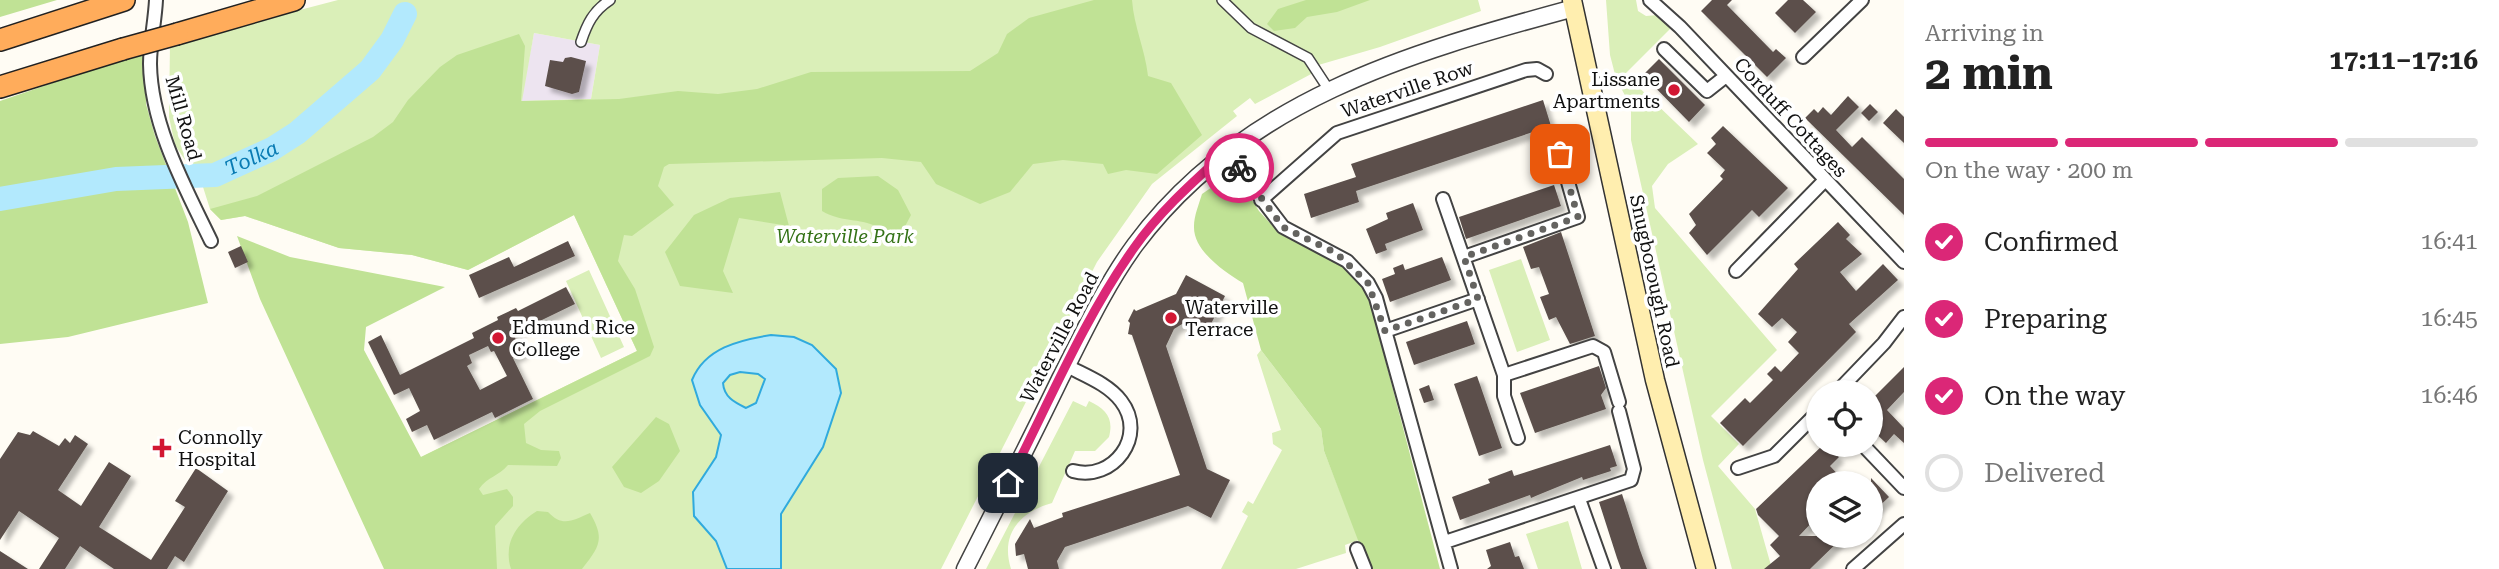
<!DOCTYPE html>
<html lang="en">
<head>
<meta charset="utf-8">
<style>
	body { margin:0; font-family:"Roboto Serif",serif; background:#f2f2f2; color:#222; height:100vh; display:flex; flex-direction:column; font-size:26px; white-space:nowrap }
	* { box-sizing:border-box; margin:0 }
	p { font-size:23px; color:#767676 }
	.icon { flex:none; width:38px; height:38px; fill:none; stroke:currentColor; stroke-width:2; stroke-linecap:round; stroke-linejoin:round }
	.map { position:relative; flex:1; overflow:hidden }
	.drawer { display:flex; flex-direction:column; background:#fff; width:595px }
	.drawer>* { flex:none }
	.tools { position:absolute; left:1806px; top:380px; display:grid; gap:14px }
	.tools a { display:grid; place-items:center; width:77px; height:77px; border-radius:50%; background:#fff; box-shadow:0 2px 5px #0004; font-size:35px }
	.pin { position:absolute; display:grid; place-items:center; width:60px; height:60px; color:#fff; margin:-30px; border-radius:14px; box-shadow:0 4px 10px #0006 }
	.courier { position:absolute; display:grid; place-items:center; width:70px; height:70px; margin:-35px; border:5px solid #db2777; border-radius:50%; background:#fff; color:#222; box-shadow:0 2px 9px #0007 }
	.head em { font-style:normal; font-weight:700 }
	.head div { display:flex; flex-direction:column-reverse }
	.head { display:flex; align-items:center; justify-content:space-between; height:119px; padding:0 21px }
	h1 { font-size:46px; font-weight:700; line-height:52px }
	.bar { display:grid; grid-template-columns:repeat(4,1fr); gap:10px 7px; align-content:center; height:84px; padding:0 21px }
	.bar i { height:9px; border-radius:5px; background:#e0e0e0 }
	.bar .on { background:#db2777 }
	.bar p { grid-column:span 4 }
	ol { padding:0 21px; list-style:none }
	li { display:flex; align-items:center; gap:21px; height:77px }
	li p { margin-inline-start:auto }
	li .icon { padding:7px; border-radius:50%; background:#db2777; color:#fff; stroke-width:4 }
	li:last-child { color:#767676 }
	li i { width:38px; height:38px; border:4px solid #e0e0e0; border-radius:50% }
	main { display:flex; flex:1; min-height:0 }
	.map>svg:first-child { display:block }
	.industrial { fill:#ede4f0 }
	.green { fill:#daefb8; fill-rule:evenodd }
	.forest { fill:#c0e295 }
	.water { fill:#b2e9fd; stroke:#30aadd; stroke-width:2; fill-rule:evenodd }
	.lines { fill:none; stroke-linecap:round; stroke-linejoin:round }
	.river { stroke:#b2e9fd; stroke-width:24 }
	.building { fill:#5b504b; fill-rule:evenodd; filter:url(#shadow) }
	.pedestrian-casing { stroke:#434343; stroke-width:12 }
	.minor-casing { stroke:#434343; stroke-width:16 }
	.tertiary-casing { stroke:#434343; stroke-width:19 }
	.secondary-casing { stroke:#323232; stroke-width:21 }
	.trunk-casing { stroke:#212121; stroke-width:24 }
	.pedestrian { stroke:#fff; stroke-width:9 }
	.minor { stroke:#fff; stroke-width:12 }
	.tertiary { stroke:#fff; stroke-width:16 }
	.secondary { stroke:#ffeeaf; stroke-width:18 }
	.trunk { stroke:#ffac5b; stroke-width:21 }
	.trunk-bridge-casing { stroke:#212121; stroke-width:24; stroke-linecap:butt }
	.trunk-bridge { stroke:#ffac5b; stroke-width:21 }
	.done { stroke:#646360; stroke-width:7; stroke-dasharray:0 12.6 }
	.route { stroke:#db2777; stroke-width:9 }
	.poi-dot { fill:#d21733; stroke:#fff; stroke-width:2.5 }
	.labels { text-anchor:middle; stroke-width:7; stroke-linejoin:round; paint-order:stroke }
	.poi-label { font-size:19px; fill:#101010; stroke:#fff; text-anchor:start }
	.street-label { font-size:19px; fill:#101010; stroke:#fff }
	.park-label { font-size:19px; font-style:italic; fill:#347217; stroke:#fff }
	.water-label { font-size:21px; font-style:italic; fill:#097bb3; stroke:#fff }
</style>
</head>
<body>
<main>
<div class="map">
<svg width="1904" height="569" viewBox="0 0 1904 569">
	<defs>
		<filter id="shadow"><feDropShadow dx="5.5" dy="5.5" stdDeviation="2" flood-color="#0004"/></filter>
	</defs>
	<rect width="100%" height="100%" fill="#fffcf4"/>
	<!-- industrial -->
	<path class="industrial" d="M534,33L600,45L591,99L521,101Z"/>
	<!-- green -->
	<path class="green" d="M338,0H1478L1481,11L1380,47L1315,66L1313,73L1255,104L1250,98L1233,111L1237,116L1152,184L1097,262L941,569H456L421,457L637,351L574,215L468,270L412,255L339,248L245,216L221,220L210,209L203,187L175,145L169,117L170,44ZM534,33L600,45L591,99L522,101Z
		M1606,0H1636L1638,11L1646,16L1658,15L1672,27L1617,82L1610,55Z
		M1628,77L1698,144L1668,164L1652,186L1655,208L1777,350L1711,416L1739,444L1718,466L1755,509L1772,569H1732L1703,460L1631,140V107L1620,86Z
		M1521,259L1550,340L1517,352L1489,270Z
		M589,270L624,347L601,358L566,281Z
		M1261,350L1321,429L1324,451L1359,540L1345,545L1346,553L1296,569H1221L1248,516L1242,512L1248,501L1253,504L1282,450L1273,444L1272,433L1281,430L1257,355Z
		M1073,401L1086,407L1089,401C1106,409 1114,418 1109,437L1095,451H1075L1052,503C1020,512 1000,534 1011,569H986Z
		M1568,521L1582,569H1538L1526,534Z"/>
	<!-- forest -->
	<path class="forest" d="M0,0H57L0,17Z
		M1094,0H1132C1134,27 1145,49 1148,76L1171,83L1202,135L1157,174L1126,170L1108,174L1103,164L1063,160L1033,164L1010,192L980,204L936,184L921,162L882,158L669,164L664,167L658,186L674,205L632,236L624,235L618,261L635,289L654,347L650,356L540,411L524,424L526,443L541,450L559,451L561,458L557,466L508,465C499,476 487,477 479,489L483,495L507,489L513,497V506L495,526L497,569H384L260,299L237,236L290,257L445,287L366,327L364,350L421,457L637,351L574,215L468,270L412,255L339,248L245,216L221,220L210,209L257,196L373,137L393,122L408,100L440,67L457,55L519,34L525,46L521,101L619,99L678,91L718,94L757,89L811,72L970,71L998,53L1007,34L1029,18Z
		M1306,0H1370L1337,12L1307,17L1295,28L1274,31L1267,24L1278,9Z
		M146,51V104L155,136L188,222L208,303L68,337L0,344V101Z
		M878,176L898,190L911,215L901,234C888,235 885,229 873,225C855,218 841,222 822,211V189L838,178Z
		M1225,178L1241,183L1259,211L1280,234L1340,262L1368,294L1440,569H1369L1324,451L1321,429L1261,350L1243,283C1225,272 1193,251 1194,226C1194,216 1199,204 1202,194Z
		M780,192L789,226L739,218L723,271L733,293L680,286L665,252L694,215L730,198Z
		M656,417L669,424L680,451L659,481L641,493L624,487L612,467Z
		M537,511L548,512C563,528 573,520 590,513C605,539 600,546 582,569H511C503,544 516,524 537,511Z"/>
	<!-- water -->
	<path class="water" d="M771,335L794,337L812,345L836,369L841,393L823,447L781,514V569H727L716,541L694,516L693,492L716,457L721,435L700,405L692,380C705,348 739,340 771,335ZM740,372L758,374L765,379L756,403L746,408C734,402 724,397 723,383L730,375Z"/>
	<g class="lines">
		<!-- river -->
		<path class="river" id="s1" d="M0,199L116,179L215,175L272,149L297,133L370,70L392,40L405,14"/>
	</g>
	<!-- building -->
	<path class="building" d="M1712,0H1732L1727,5L1773,52L1776,49L1786,58L1767,77L1701,11Z
		M1788,0H1803L1816,12L1795,33L1775,13Z
		M571,57L586,61L579,92L572,94L545,86L550,60L563,62L565,58Z
		M1659,59L1705,105L1689,122L1643,75Z
		M1848,96L1859,107L1836,130L1852,147L1862,137L1904,179V215L1805,118L1814,109L1818,113L1823,107L1831,115Z
		M1543,100L1551,126L1356,191L1359,202L1311,218L1304,194L1356,177L1351,164Z
		M1870,104L1878,112L1869,121L1861,113Z
		M1896,109L1904,117V143L1883,123Z
		M1723,126L1788,188L1759,217L1752,210L1707,255L1689,233L1696,225L1689,214L1723,179L1720,176L1725,170L1707,153L1716,144L1711,138Z
		M1554,185L1561,206L1466,239L1459,217Z
		M1413,203L1423,230L1385,244L1387,250L1376,254L1366,229L1388,219L1386,213Z
		M1838,222L1850,235L1846,239L1862,254L1840,272L1856,291L1883,264L1898,280L1849,324L1856,332L1743,446L1720,423L1745,398L1750,403L1773,380L1767,374L1775,366L1781,372L1799,353L1788,342L1797,332L1782,318L1772,327L1758,314L1798,269L1794,264Z
		M1561,232L1595,336L1570,344L1556,317L1549,320L1540,297L1549,294L1539,267L1531,269L1523,247Z
		M568,241L575,256L479,298L469,275L509,257L514,267Z
		M241,246L248,262L235,268L228,252Z
		M1442,257L1451,280L1390,302L1382,279L1395,274L1393,268L1403,264L1405,270Z
		M1186,275L1225,296L1207,332L1187,321L1174,329L1166,346L1207,469L1230,480L1211,518L1188,506L1065,547L1057,561L1059,569H1028L1024,554L1016,556L1015,544L1030,519L1034,528L1063,517L1062,513L1180,475L1132,335L1128,334L1130,323L1128,321L1134,309L1136,311L1176,294Z
		M566,287L575,304L513,334L523,353L513,358L533,399L495,418L492,412L434,440L427,425L412,432L406,419L420,411L409,388L394,395L368,342L381,335L400,375L474,338L472,333L498,320L497,317L516,308L518,311ZM488,346L491,352L494,351L507,376L480,390L467,366L472,363L469,355Z
		M1467,321L1475,344L1414,365L1406,342Z
		M1599,366L1606,388L1601,395L1606,409L1535,433L1520,393Z
		M1904,367V392L1887,410L1904,428V443L1894,434L1886,443L1871,429V400Z
		M1477,376L1502,448L1479,456L1454,384Z
		M1429,385L1434,400L1424,403L1419,389Z
		M33,431L59,446L65,438L70,443L75,435L88,444L58,490L81,506L109,462L131,476L99,527L151,560L185,507L175,501L196,468L228,491L184,562L175,556L167,569H114L80,546L65,569H39L59,538L19,511L0,540V459L18,432L30,435Z
		M1824,444L1839,457L1830,466L1846,483H1832L1828,479L1818,483V489L1807,501L1818,516L1799,536H1844L1810,569H1764L1780,556L1770,545L1779,536L1758,515L1756,509Z
		M1610,445L1617,466L1610,468L1611,471L1583,480L1582,477L1538,495L1531,498L1530,495L1460,520L1452,497L1490,483L1488,479L1512,470L1514,476Z
		M1871,478L1889,497L1871,514Z
		M1622,494L1640,550L1647,569H1621L1617,558L1599,502Z
		M1510,542L1515,557L1519,556L1524,569H1487L1491,566L1486,550Z
		M0,551L28,569H0Z"/>
	<g class="lines">
		<!-- pedestrian casing -->
		<g class="pedestrian-casing">
			<path id="pedestrian" d="M1222,0L1251,28L1308,58L1329,90
				M581,42C587,24 593,11 610,0"/>
		</g>
		<!-- minor casing -->
		<g class="minor-casing">
			<path id="minor" d="M156,0C155,21 150,43 150,64C151,126 185,187 211,241
				M1650,0L1680,27L1904,262
				M1664,49L1707,91L1726,76
				M1803,57L1862,0
				M1226,152L1283,227L1347,261L1368,283L1376,298L1451,569
				M1443,199L1504,375V396L1518,438
				M1261,200L1337,133L1526,70L1537,69L1546,74
				M1464,257L1578,217L1560,154
				M1736,271L1824,181
				M1385,331L1478,299
				M1067,366C1086,376 1108,384 1121,401C1148,436 1113,482 1073,471
				M1504,375L1593,346L1604,352L1619,402
				M1837,392L1884,343L1904,317
				M1862,444L1904,488
				M1738,468L1774,456L1818,412
				M1579,499L1604,569
				M1445,542L1631,480L1634,469L1619,411
				M1357,549L1365,569
				M1853,569L1904,524"/>
		</g>
		<!-- tertiary casing -->
		<g class="tertiary-casing">
			<path id="tertiary" d="M965,569C997,506 1029,443 1060,379C1083,334 1105,286 1135,245C1243,100 1408,53 1574,8"/>
		</g>
		<!-- secondary casing -->
		<g class="secondary-casing">
			<path id="secondary" d="M1572,0L1655,380L1706,569"/>
		</g>
		<!-- trunk casing -->
		<g class="trunk-casing">
			<path id="trunk" d="M177,34L294,0
				M0,40L124,0
				M0,87L123,49"/>
		</g>
		<!-- pedestrian -->
		<use href="#pedestrian" class="pedestrian"/>
		<!-- minor -->
		<use href="#minor" class="minor"/>
		<!-- tertiary -->
		<use href="#tertiary" class="tertiary"/>
		<!-- secondary -->
		<use href="#secondary" class="secondary"/>
		<!-- trunk -->
		<use href="#trunk" class="trunk"/>
		<!-- trunk-bridge casing -->
		<g class="trunk-bridge-casing">
			<path id="trunk-bridge" d="M123,49L177,34"/>
		</g>
		<!-- trunk-bridge -->
		<use href="#trunk-bridge" class="trunk-bridge"/>
	</g>
	<g class="lines">
		<!-- done -->
		<path class="done" d="M1239,168L1283,227L1336,253L1368,283L1385,331L1478,299L1464,257L1578,217L1560,154"/>
		<!-- route -->
		<path class="route" d="M1008,483C1048,405 1083,320 1134,248C1160,211 1193,182 1226,152L1239,168"/>
	</g>
	<!-- markers -->
	<g class="poi-dot">
		<circle cx="1674" cy="90" r="7"/>
		<circle cx="1171" cy="318" r="7"/>
		<circle cx="498" cy="338" r="7"/>
		<path d="M158.5 437.5h7v7h7v7h-7v7h-7v-7h-7v-7h7z"/>
	</g>
	<g class="labels">
		<!-- poi labels -->
		<g class="poi-label">
			<text x="1660" y="86" text-anchor="end">Lissane<tspan x="1660" dy="22">Apartments</tspan></text>
			<text x="1185" y="314">Waterville<tspan x="1185" dy="22">Terrace</tspan></text>
			<text x="512" y="334">Edmund Rice<tspan x="512" dy="22">College</tspan></text>
			<text x="178" y="444">Connolly<tspan x="178" dy="22">Hospital</tspan></text>
		</g>
		<!-- street labels -->
		<g class="street-label">
			<text transform="translate(1407 89) rotate(-19)" y="7">Waterville Row</text>
			<text transform="translate(1791 117) rotate(47)" y="7">Corduff Cottages</text>
			<text transform="translate(184 118) rotate(74)" y="7">Mill Road</text>
			<text transform="translate(1655 281) rotate(78)" y="7">Snugborough Road</text>
			<text transform="translate(1059 337) rotate(-62)" y="7">Waterville Road</text>
		</g>
		<!-- park labels -->
		<g class="park-label">
			<text x="845" y="243">Waterville Park</text>
		</g>
		<!-- water labels -->
		<g class="water-label">
			<text dy="7" stroke="none"><textPath href="#s1" startOffset="257">Tolka</textPath></text>
		</g>
	</g>
</svg>
<div class="tools">
<a><svg class="icon" aria-label="locate" viewBox="0 0 24 24"><circle cx="12" cy="12" r="6"/><path d="M12 2v4M12 18v4M2 12h4M18 12h4"/></svg></a>
<a><svg class="icon" aria-label="layers" viewBox="0 0 24 24"><path d="M12 4l9 5-9 5-9-5zM3 14l9 5 9-5"/></svg></a>
</div>
<div class="pin" style="left:1560px;top:154px;background:#ea580c"><svg class="icon" aria-label="bag" viewBox="0 0 24 24"><path d="M5 8h14l-1 12H6zM9 8a3 3 0 0 1 6 0"/></svg></div>
<div class="pin" style="left:1008px;top:483px;background:#1f2937"><svg class="icon" aria-label="home" viewBox="0 0 24 24"><path d="M3 11l9-7 9 7M6 9v11h12V9"/></svg></div>
<div class="courier" style="left:1239px;top:168px"><svg class="icon" aria-label="bike" viewBox="0 0 24 24"><circle cx="6" cy="16" r="4"/><circle cx="18" cy="16" r="4"/><path d="M6 16l4-8h5l3 8M10 8l3 8H6M13 5h3"/></svg></div>
</div>
<section class="drawer">
<div class="head"><div><h1>2 min</h1><p>Arriving in</p></div><em>17:11–17:16</em></div>
<div class="bar"><i class="on"></i><i class="on"></i><i class="on"></i><i></i><p>On the way · 200 m</p></div>
<ol>
<li><svg class="icon" aria-label="check" viewBox="0 0 24 24"><path d="M5 12l5 5 9-10"/></svg>Confirmed<p>16:41</p></li>
<li><svg class="icon" aria-label="check" viewBox="0 0 24 24"><path d="M5 12l5 5 9-10"/></svg>Preparing<p>16:45</p></li>
<li><svg class="icon" aria-label="check" viewBox="0 0 24 24"><path d="M5 12l5 5 9-10"/></svg>On the way<p>16:46</p></li>
<li><i></i>Delivered</li>
</ol>
</section>
</main>
</body>
</html>
